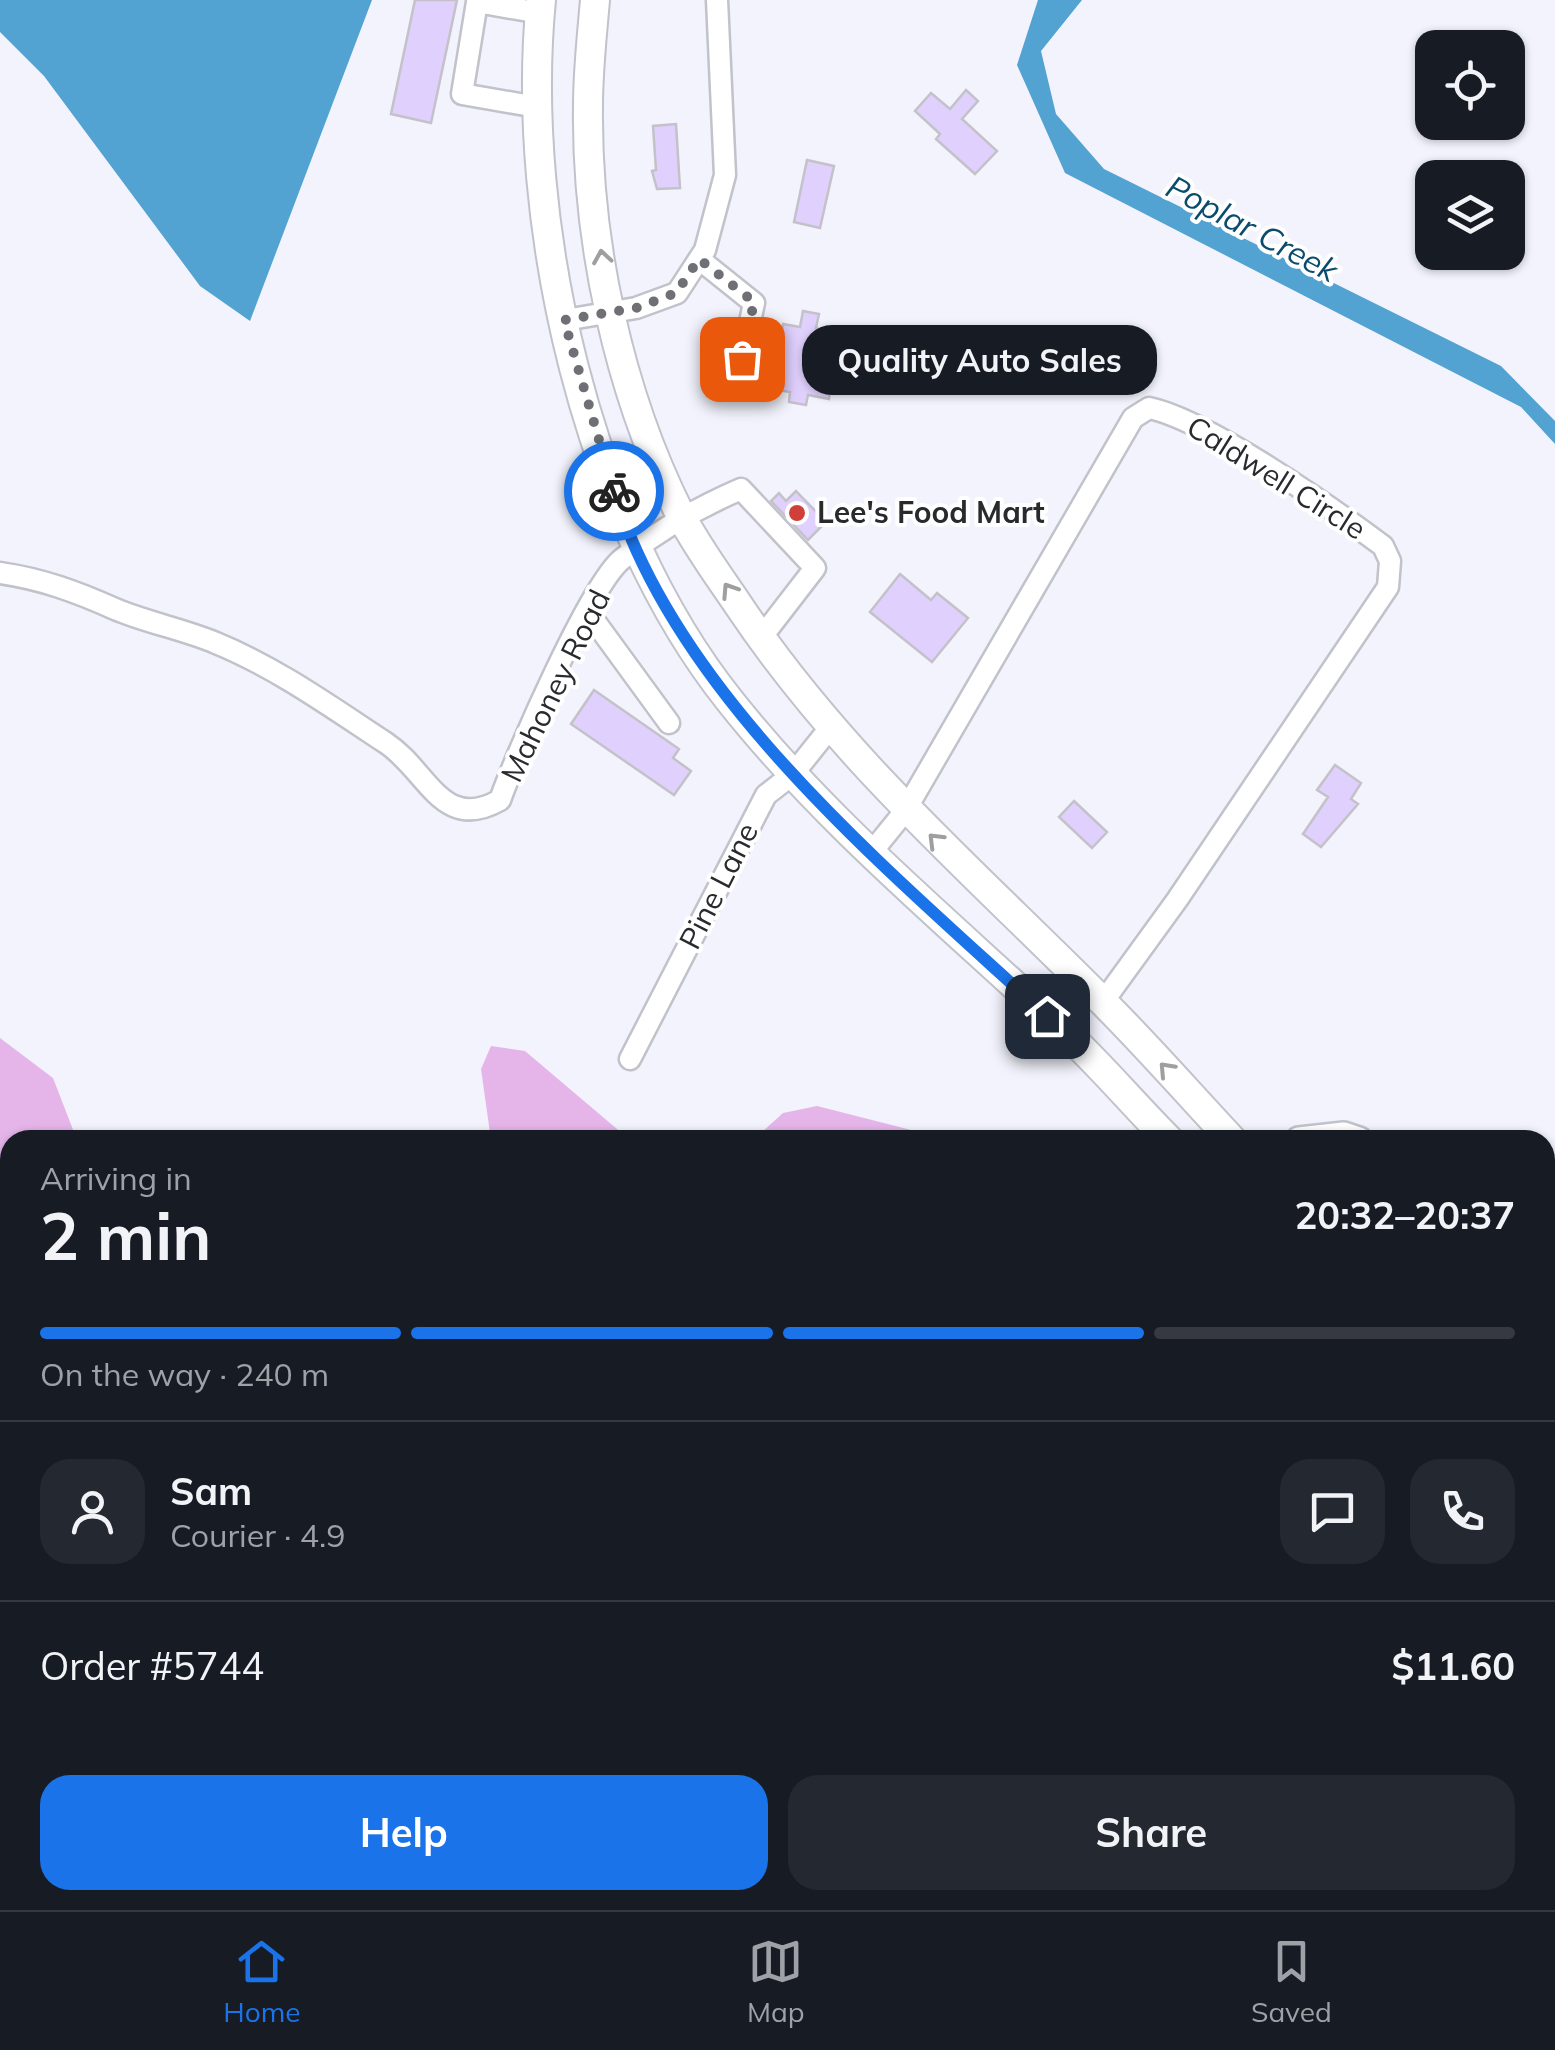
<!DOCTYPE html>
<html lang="en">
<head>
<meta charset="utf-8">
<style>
	body { margin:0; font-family:Mulish,sans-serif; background:#242831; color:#f1f3f6; height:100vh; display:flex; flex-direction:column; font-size:38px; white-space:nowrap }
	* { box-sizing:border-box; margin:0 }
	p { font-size:32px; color:#9ea1a6 }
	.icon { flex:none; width:55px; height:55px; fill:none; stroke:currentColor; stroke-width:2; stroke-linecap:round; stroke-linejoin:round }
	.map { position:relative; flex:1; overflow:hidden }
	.side { position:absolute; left:0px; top:1130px; width:1555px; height:780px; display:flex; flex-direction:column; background:#171b24; border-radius:30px 30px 0 0; box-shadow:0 2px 8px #0004 }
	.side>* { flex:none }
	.tools { position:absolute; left:1415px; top:30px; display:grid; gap:20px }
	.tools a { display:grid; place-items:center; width:110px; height:110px; border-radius:20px; background:#171b24; box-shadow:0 2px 8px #0004; font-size:50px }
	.pin { position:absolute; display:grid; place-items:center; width:85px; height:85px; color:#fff; margin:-42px; border-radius:20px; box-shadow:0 5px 15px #0006 }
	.courier { position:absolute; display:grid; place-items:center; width:100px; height:100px; margin:-50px; border:8px solid #1a73e8; border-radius:50%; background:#fff; color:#222; box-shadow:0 2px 12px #0007 }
	.bubble { position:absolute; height:70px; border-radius:30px; background:#171b24; box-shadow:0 2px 8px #0004; font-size:32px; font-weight:700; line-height:70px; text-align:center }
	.head em { font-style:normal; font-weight:700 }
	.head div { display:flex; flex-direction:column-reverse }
	.head { display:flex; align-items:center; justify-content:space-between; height:170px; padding:0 40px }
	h1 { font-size:65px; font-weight:700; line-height:75px }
	.bar { display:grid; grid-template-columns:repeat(4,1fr); gap:15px 10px; align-content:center; height:120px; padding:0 40px }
	.bar i { height:12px; border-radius:8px; background:#363941 }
	.bar .active { background:#1a73e8 }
	.bar p { grid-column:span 4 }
	.line { display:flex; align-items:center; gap:25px; padding:0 40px; border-top:2px solid #363941 }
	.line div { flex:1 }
	.round { display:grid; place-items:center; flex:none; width:105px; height:105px; border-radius:30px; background:#242831 }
	.button { display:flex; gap:20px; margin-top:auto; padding:20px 40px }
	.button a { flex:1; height:115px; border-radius:30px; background:#1a73e8; color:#fff; font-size:40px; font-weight:700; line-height:115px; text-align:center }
	.button a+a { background:#242831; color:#f1f3f6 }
	.menu { display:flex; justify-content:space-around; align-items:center; height:140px; border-top:2px solid #363941; background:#171b24; font-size:28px; color:#9ea1a6 }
	.menu a { display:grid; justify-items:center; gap:5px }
	.menu .active { color:#1a73e8 }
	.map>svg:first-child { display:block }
	.green { fill:#e5b5ea }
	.water { fill:#52a2d2 }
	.building { fill:#e0d0fd; stroke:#c4c1c9; stroke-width:2.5 }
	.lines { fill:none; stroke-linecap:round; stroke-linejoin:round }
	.minor-casing { stroke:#c1c2ca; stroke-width:25 }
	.major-casing { stroke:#c1c2ca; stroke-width:30 }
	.highway-casing { stroke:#c1c2ca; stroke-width:32 }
	.minor { stroke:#fff; stroke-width:20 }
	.major { stroke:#fff; stroke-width:25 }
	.highway { stroke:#fff; stroke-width:28 }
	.oneway { stroke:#9f9fa0 }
	.done { stroke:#6f7075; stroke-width:10; stroke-dasharray:0 18 }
	.route { stroke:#1a73e8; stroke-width:12 }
	.poi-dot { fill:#ce4039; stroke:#fff; stroke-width:4 }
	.labels { text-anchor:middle; stroke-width:8; stroke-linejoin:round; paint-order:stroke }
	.street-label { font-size:30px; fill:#292a2d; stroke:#fff }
	.poi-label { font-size:30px; font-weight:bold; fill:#292a2d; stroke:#fff; text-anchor:start }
	.water-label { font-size:32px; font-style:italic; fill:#0a4c6c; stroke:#fff }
</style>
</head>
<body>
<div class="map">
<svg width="1555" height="1910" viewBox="0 0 1555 1910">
	<rect width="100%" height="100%" fill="#f2f3fc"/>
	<!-- green -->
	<path class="green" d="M0,1038L53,1078L77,1140H10V1513L0,1512Z
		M491,1046L525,1051L630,1140H491L481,1069Z
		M817,1106L927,1134L943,1140H753L783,1113Z
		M0,1624L10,1626V1900H1314V1910H0Z"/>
	<!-- water -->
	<path class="water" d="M0,0H372L250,321L200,286L44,76L0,32Z
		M1038,0H1082L1041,51L1056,114L1104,169L1501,366L1555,421V444L1521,407L1065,173L1017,65Z"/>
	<!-- building -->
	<path class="building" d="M415,0H457L431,123L391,114Z
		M966,90L978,101L962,119L997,151L975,174L936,139L940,134L915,111L931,93L950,109Z
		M676,124L680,188L657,189L652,171L656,170L653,126Z
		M807,160L834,166L820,228L794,222Z
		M803,311L819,314L816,328L836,336L829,399L808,395L806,405L789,402L790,392L772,389L783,324L800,327Z
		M796,491L826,522L808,540L771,501L779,493L786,501Z
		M900,574L931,600L937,593L968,618L932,662L870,612Z
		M594,690L679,749L673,758L691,771L674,795L571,724Z
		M1335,765L1361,783L1351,799L1358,804L1321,847L1303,834L1328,797L1317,790Z
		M1074,801L1107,832L1092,848L1059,817Z"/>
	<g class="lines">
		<!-- minor casing -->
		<g class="minor-casing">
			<path id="minor" d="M537,107L462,94L477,2L540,13
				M699,259L754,303L736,387
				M565,320L636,308L677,293L705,250L725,175L717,0
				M0,573C42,579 77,592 115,609C148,623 183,629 216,643C277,668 331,707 386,743C428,771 442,833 500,800C516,755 590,585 622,559C660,529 697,508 741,489L815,568L761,638
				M588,612L669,723
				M871,853L905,811L1133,418L1149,408C1207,420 1332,508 1383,546L1390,561L1388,587L1177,900L1103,1002
				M630,1059L766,795L793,774L829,729
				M1545,1827L1555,1817
				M1465,1910L1475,1900"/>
		</g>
		<!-- major casing -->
		<g class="major-casing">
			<path id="major" d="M1299,1140L1344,1135L1359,1140
				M1545,1332L1555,1344"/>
		</g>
		<!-- highway casing -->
		<g class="highway-casing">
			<path id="highway" d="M541,0C519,223 588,524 730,701C829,826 954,927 1069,1036C1104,1069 1135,1106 1169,1140
				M595,0C592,35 588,70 588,105C586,241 619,393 680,514C696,545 718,575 737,603C841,759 973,871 1103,1002C1148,1047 1189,1094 1232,1140
				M1545,1538L1555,1551
				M1545,1614L1555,1628"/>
		</g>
		<!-- minor -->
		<use href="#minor" class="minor"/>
		<!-- major -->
		<use href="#major" class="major"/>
		<!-- highway -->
		<use href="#highway" class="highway"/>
	</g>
	<!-- one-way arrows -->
	<defs><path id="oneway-chevron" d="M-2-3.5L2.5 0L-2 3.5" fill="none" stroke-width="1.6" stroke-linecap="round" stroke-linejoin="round" transform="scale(2.5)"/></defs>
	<g class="oneway">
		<use href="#oneway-chevron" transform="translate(602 257) rotate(-99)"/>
		<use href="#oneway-chevron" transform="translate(729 590) rotate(-123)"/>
		<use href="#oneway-chevron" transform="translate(935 840) rotate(-135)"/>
		<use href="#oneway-chevron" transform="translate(1166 1069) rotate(-133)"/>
	</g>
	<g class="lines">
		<!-- done -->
		<path class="done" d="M614,491L564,320L636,308L676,293L699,259L754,302L742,359"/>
		<!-- route -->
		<path class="route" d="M614,491C676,697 893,874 1047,1016"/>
	</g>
	<!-- markers -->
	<circle class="poi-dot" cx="797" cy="513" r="10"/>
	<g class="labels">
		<!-- street labels -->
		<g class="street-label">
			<text transform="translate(1276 478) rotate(32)" y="10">Caldwell Circle</text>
			<text transform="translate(556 686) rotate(-64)" y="10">Mahoney Road</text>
			<text transform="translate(719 886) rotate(-63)" y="10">Pine Lane</text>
		</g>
		<!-- poi labels -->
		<g class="poi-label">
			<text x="817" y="523">Lee's Food Mart</text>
		</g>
		<!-- water labels -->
		<g class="water-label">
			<text transform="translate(1252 229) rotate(28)" y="11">Poplar Creek</text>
		</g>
	</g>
</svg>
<div class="tools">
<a><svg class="icon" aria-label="locate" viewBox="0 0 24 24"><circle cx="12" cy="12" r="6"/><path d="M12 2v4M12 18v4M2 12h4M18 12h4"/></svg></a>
<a><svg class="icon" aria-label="layers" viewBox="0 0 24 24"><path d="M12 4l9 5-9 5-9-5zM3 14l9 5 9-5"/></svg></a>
</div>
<div class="pin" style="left:742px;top:359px;background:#ea580c"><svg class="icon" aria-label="bag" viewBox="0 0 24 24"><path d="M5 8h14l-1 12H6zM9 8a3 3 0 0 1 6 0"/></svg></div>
<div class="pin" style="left:1047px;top:1016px;background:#1f2937"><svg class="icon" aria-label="home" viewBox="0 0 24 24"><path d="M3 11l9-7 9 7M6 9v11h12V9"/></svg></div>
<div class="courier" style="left:614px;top:491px"><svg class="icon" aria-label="bike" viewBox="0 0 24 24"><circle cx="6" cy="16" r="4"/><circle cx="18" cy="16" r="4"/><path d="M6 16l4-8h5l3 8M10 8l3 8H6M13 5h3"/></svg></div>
<div class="bubble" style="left:802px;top:325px;width:355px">Quality Auto Sales</div>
<section class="side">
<div class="head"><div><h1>2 min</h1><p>Arriving in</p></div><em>20:32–20:37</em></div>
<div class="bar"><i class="active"></i><i class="active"></i><i class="active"></i><i></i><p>On the way · 240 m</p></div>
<div class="line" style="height:180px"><a class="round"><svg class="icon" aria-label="person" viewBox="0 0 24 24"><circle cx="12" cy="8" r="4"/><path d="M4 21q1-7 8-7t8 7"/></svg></a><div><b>Sam</b><p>Courier · 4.9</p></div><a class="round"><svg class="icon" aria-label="chat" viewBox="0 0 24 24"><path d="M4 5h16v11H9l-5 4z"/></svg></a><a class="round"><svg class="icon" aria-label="phone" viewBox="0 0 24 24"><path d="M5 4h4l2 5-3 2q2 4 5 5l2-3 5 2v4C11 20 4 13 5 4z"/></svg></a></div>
<div class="line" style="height:130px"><div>Order #5744</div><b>$11.60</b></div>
<div class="button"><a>Help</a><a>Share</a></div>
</section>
</div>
<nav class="menu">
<a class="active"><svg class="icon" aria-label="home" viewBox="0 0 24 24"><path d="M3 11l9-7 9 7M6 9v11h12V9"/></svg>Home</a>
<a><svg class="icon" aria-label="map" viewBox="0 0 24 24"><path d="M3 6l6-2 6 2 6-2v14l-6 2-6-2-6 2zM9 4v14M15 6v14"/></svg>Map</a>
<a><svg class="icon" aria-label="saved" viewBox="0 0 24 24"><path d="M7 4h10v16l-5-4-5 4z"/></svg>Saved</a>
</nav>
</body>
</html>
